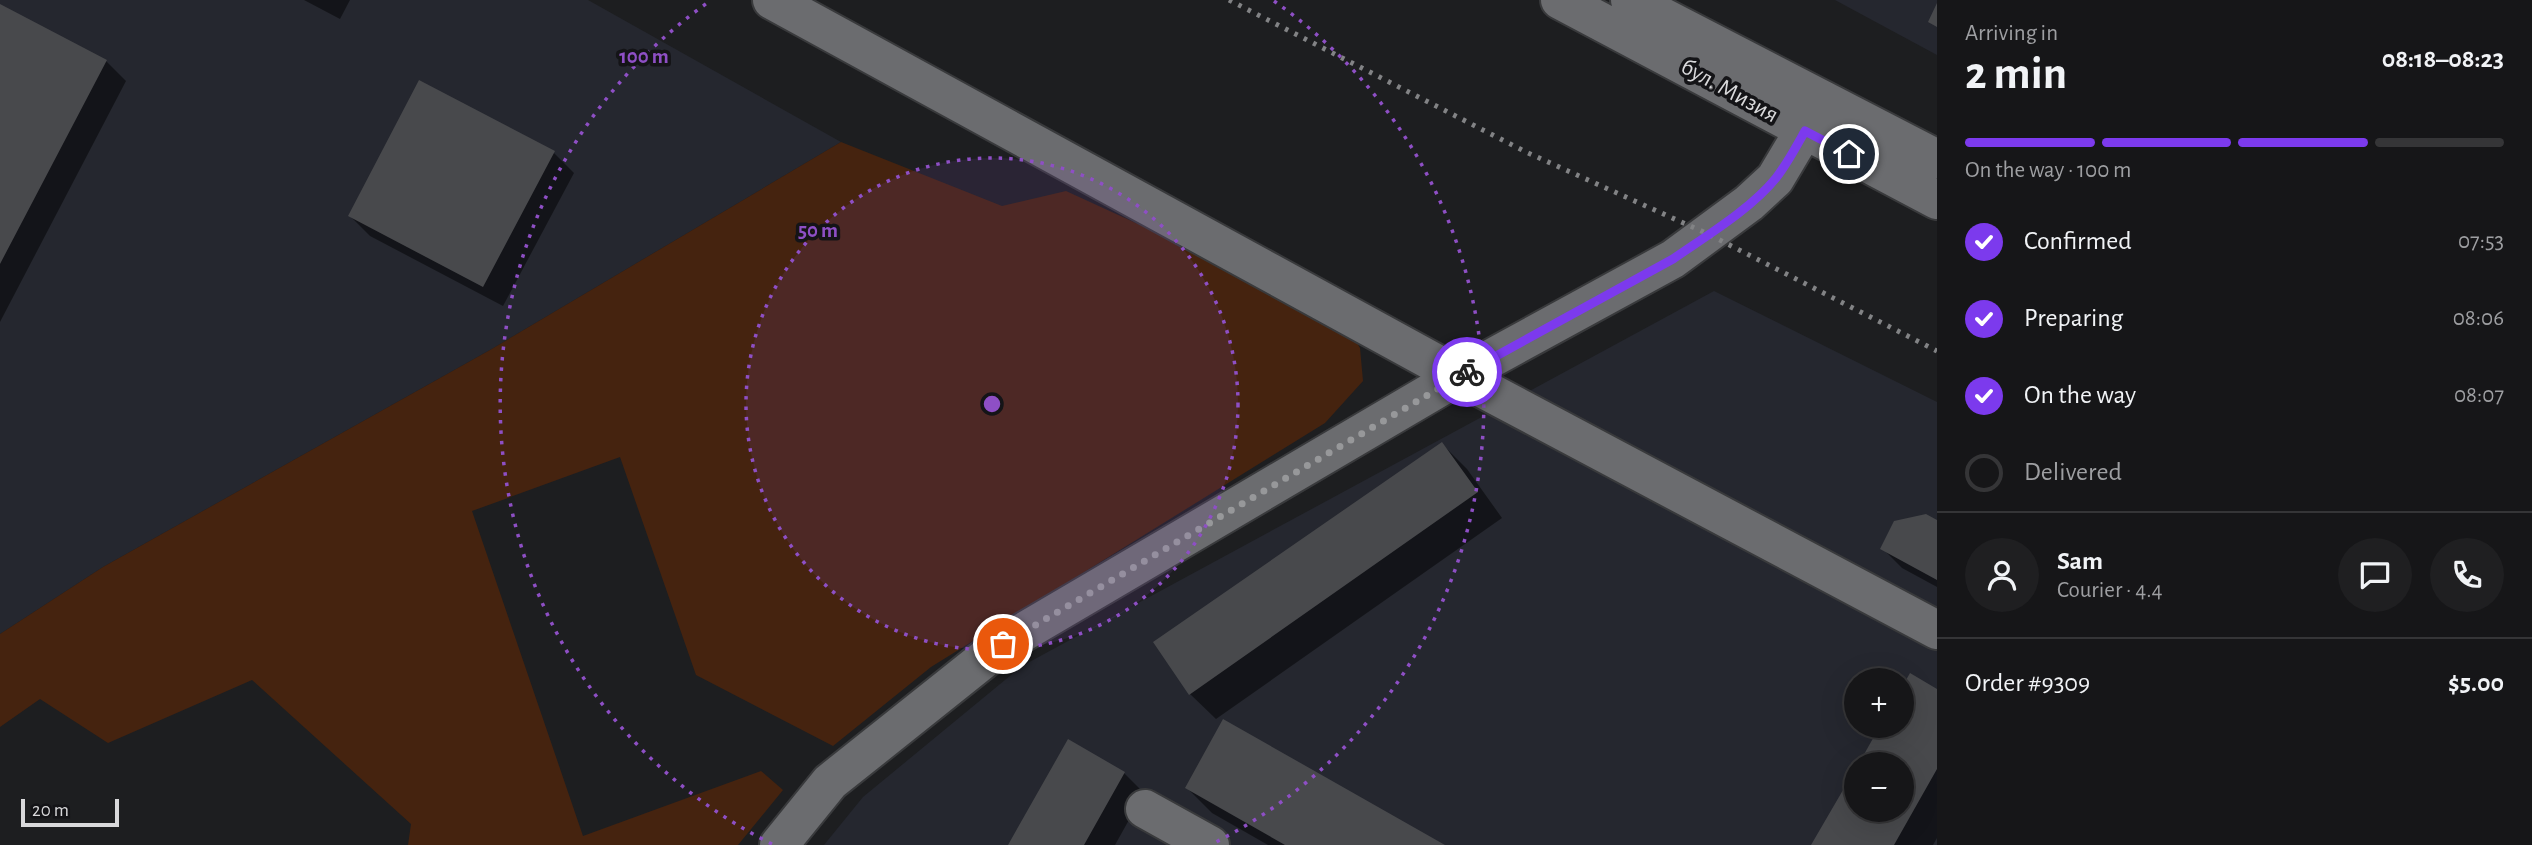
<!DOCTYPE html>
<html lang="en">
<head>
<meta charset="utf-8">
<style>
	body { margin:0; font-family:"Alegreya Sans",sans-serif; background:#1f1f21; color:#f1f3f6; height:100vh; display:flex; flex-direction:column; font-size:26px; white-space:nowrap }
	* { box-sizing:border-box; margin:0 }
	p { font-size:23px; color:#9e9fa2 }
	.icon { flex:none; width:38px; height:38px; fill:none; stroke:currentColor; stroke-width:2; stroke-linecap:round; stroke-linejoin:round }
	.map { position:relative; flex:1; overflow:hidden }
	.sheet { display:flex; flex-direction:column; background:#161618; width:595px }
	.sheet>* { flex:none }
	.controls { position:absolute; left:1844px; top:668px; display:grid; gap:14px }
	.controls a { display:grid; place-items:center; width:70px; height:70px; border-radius:50%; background:#161618; box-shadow:0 7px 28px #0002,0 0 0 2px #353537; font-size:35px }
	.scale { position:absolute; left:21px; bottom:18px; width:98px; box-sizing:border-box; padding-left:7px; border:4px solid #d9d9db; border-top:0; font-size:19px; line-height:24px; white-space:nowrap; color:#d9d9db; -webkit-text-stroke:5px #141417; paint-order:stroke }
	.pin { position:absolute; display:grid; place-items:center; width:60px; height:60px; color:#fff; margin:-30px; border:4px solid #fff; border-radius:50%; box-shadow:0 2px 7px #0007 }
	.courier { position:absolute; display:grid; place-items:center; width:70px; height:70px; margin:-35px; border:5px solid #7c3aed; border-radius:50%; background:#fff; color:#222; box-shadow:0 2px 9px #0007 }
	.headline em { font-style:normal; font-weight:700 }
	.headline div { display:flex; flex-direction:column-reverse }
	.headline { display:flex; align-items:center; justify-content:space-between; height:119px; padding:0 28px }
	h1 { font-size:46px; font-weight:700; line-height:52px }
	.bar { display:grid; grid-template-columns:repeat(4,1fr); gap:10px 7px; align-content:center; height:84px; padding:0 28px }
	.bar i { height:9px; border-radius:5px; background:#353537 }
	.bar .active { background:#7c3aed }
	.bar p { grid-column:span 4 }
	.line { display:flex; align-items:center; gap:18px; padding:0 28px; border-top:2px solid #353537 }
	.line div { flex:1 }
	.round { display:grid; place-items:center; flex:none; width:74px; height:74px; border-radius:37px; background:#1f1f21 }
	ol { padding:0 28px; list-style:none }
	li { display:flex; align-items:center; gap:21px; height:77px }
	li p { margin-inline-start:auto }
	li .icon { padding:7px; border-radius:50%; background:#7c3aed; color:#fff; stroke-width:4 }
	li:last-child { color:#9e9fa2 }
	li i { width:38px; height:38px; border:4px solid #353537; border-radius:50% }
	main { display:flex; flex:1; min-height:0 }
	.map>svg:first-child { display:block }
	.built { fill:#25272f; fill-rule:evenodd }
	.green { fill:#45230f }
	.shadow { fill:#0007 }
	.building { fill:#48494c }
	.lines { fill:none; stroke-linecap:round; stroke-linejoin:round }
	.minor-casing { stroke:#393a3c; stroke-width:42 }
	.minor { stroke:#6b6c6f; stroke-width:38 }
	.rail { stroke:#828385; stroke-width:5; stroke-dasharray:3.5 7; stroke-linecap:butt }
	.done { stroke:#97989a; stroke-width:7; stroke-dasharray:0 12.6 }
	.route { stroke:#7c3aed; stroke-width:9 }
	.ring { fill:none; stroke:#8e4fc5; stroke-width:3.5; stroke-dasharray:3.5 7 }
	.labels { text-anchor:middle; stroke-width:7; stroke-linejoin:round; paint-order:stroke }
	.street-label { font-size:24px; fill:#d9d9db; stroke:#141417 }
	.centre { fill:#8e4fc5; stroke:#141417; stroke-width:3.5 }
	.ring-label { font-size:21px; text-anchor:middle; font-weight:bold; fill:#8e4fc5; stroke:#141417; stroke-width:7; stroke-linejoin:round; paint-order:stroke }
</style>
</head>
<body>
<main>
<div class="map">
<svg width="1937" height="845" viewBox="0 0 1937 845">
	<rect width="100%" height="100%" fill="#1d1e20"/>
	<!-- built -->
	<path class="built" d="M0,0H588L841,142L490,350L103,567L0,634Z
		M1835,0H1937V55Z
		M1714,291L1937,402V845H824L863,797L1022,666ZM1857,681H1902V726H1857ZM1857,765H1902V810H1857Z"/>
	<!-- green -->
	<path class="green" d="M841,142L1002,206L1066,191L1343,318L1360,348L1363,381L1325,423L931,667L833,746L696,675L620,457L472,511L583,836L761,771L783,790L738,845H408L411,824L252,680L108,743L40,699L0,727V634L103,567L490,350Z"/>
	<!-- shadow -->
	<path class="shadow" d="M304,0H350L340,19Z
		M0,6L106,61L126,81L0,322Z
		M554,153L574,173L503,306L370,236L350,216Z
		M1442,444L1467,469L1502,518L1216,719L1190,694L1156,642Z
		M1937,522V587L1902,568L1882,548Z
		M1937,691V838L1933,845H1813L1857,810H1902V726Z
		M1124,773L1144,793L1115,845H1010Z
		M1187,788L1441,845H1268L1212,813Z"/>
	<!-- building -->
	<path class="building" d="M1937,3V27L1928,22Z
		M0,4L107,60L0,264Z
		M419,80L555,151L483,287L348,216Z
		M1442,442L1478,492L1189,695L1153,642Z
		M1926,514L1937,520V580L1880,549L1894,521Z
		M1910,673L1937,689V769L1894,845H1811L1857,766V810H1902V765H1858L1880,726H1902V687Z
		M1223,719L1445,845H1285L1185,788Z
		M1068,739L1125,772L1084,845H1008Z"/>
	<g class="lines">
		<!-- minor casing -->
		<g class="minor-casing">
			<path id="minor" d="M772,0L1459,376L1937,630
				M1560,0L1937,200
				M1630,0L1937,159
				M1145,809L1210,845
				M779,845L830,782L1003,644L1459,376L1673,259L1749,203L1775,179L1822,100"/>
		</g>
		<!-- minor -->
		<use href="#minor" class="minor"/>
		<!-- rail -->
		<path class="rail" d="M1229,0L1526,152L1708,234L1937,351"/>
	</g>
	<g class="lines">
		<!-- done -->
		<path class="done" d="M1003,644L1467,372"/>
		<!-- route -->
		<path class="route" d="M1467,372L1673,259C1706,236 1751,209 1776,178C1787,164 1796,147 1805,131L1849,154"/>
	</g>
	<!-- distance rings -->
	<circle cx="992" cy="404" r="246" fill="#8e4fc5" fill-opacity=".12"/>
	<g class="ring">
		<circle cx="992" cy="404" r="246"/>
		<path d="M772 844A492 492 0 0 1 710 1M1274 1A492 492 0 0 1 1212 844"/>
	</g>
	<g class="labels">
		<!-- street labels -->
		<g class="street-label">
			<text transform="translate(1730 90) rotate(29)" y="8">бул. Мизия</text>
		</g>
	</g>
	<circle cx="992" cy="404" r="10" class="centre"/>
	<g class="ring-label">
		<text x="644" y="63">100 m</text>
		<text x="818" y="237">50 m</text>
	</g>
</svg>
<div class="controls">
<a>+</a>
<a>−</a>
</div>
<div class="scale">20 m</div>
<div class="pin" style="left:1003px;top:644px;background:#ea580c"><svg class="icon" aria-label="bag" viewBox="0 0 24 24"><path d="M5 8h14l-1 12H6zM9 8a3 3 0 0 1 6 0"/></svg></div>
<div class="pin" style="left:1849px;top:154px;background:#1f2937"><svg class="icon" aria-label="home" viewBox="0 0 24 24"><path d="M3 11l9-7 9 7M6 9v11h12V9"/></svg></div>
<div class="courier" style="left:1467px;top:372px"><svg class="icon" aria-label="bike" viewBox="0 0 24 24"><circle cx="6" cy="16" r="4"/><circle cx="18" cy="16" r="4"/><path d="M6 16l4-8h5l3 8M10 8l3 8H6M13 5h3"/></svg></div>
</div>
<section class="sheet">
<div class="headline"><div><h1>2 min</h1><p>Arriving in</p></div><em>08:18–08:23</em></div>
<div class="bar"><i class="active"></i><i class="active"></i><i class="active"></i><i></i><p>On the way · 100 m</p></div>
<ol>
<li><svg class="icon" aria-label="check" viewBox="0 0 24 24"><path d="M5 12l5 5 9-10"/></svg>Confirmed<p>07:53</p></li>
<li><svg class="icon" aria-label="check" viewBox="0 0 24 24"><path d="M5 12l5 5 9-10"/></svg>Preparing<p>08:06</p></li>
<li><svg class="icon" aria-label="check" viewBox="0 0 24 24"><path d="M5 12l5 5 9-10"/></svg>On the way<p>08:07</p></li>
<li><i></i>Delivered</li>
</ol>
<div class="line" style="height:126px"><a class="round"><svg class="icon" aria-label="person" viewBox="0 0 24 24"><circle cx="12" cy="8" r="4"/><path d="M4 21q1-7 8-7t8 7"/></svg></a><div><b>Sam</b><p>Courier · 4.4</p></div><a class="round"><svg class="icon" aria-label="chat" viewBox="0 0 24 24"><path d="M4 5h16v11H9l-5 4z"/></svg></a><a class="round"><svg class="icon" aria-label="phone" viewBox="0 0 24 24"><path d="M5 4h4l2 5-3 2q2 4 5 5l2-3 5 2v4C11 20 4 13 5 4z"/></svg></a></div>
<div class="line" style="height:91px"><div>Order #9309</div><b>$5.00</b></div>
</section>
</main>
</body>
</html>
